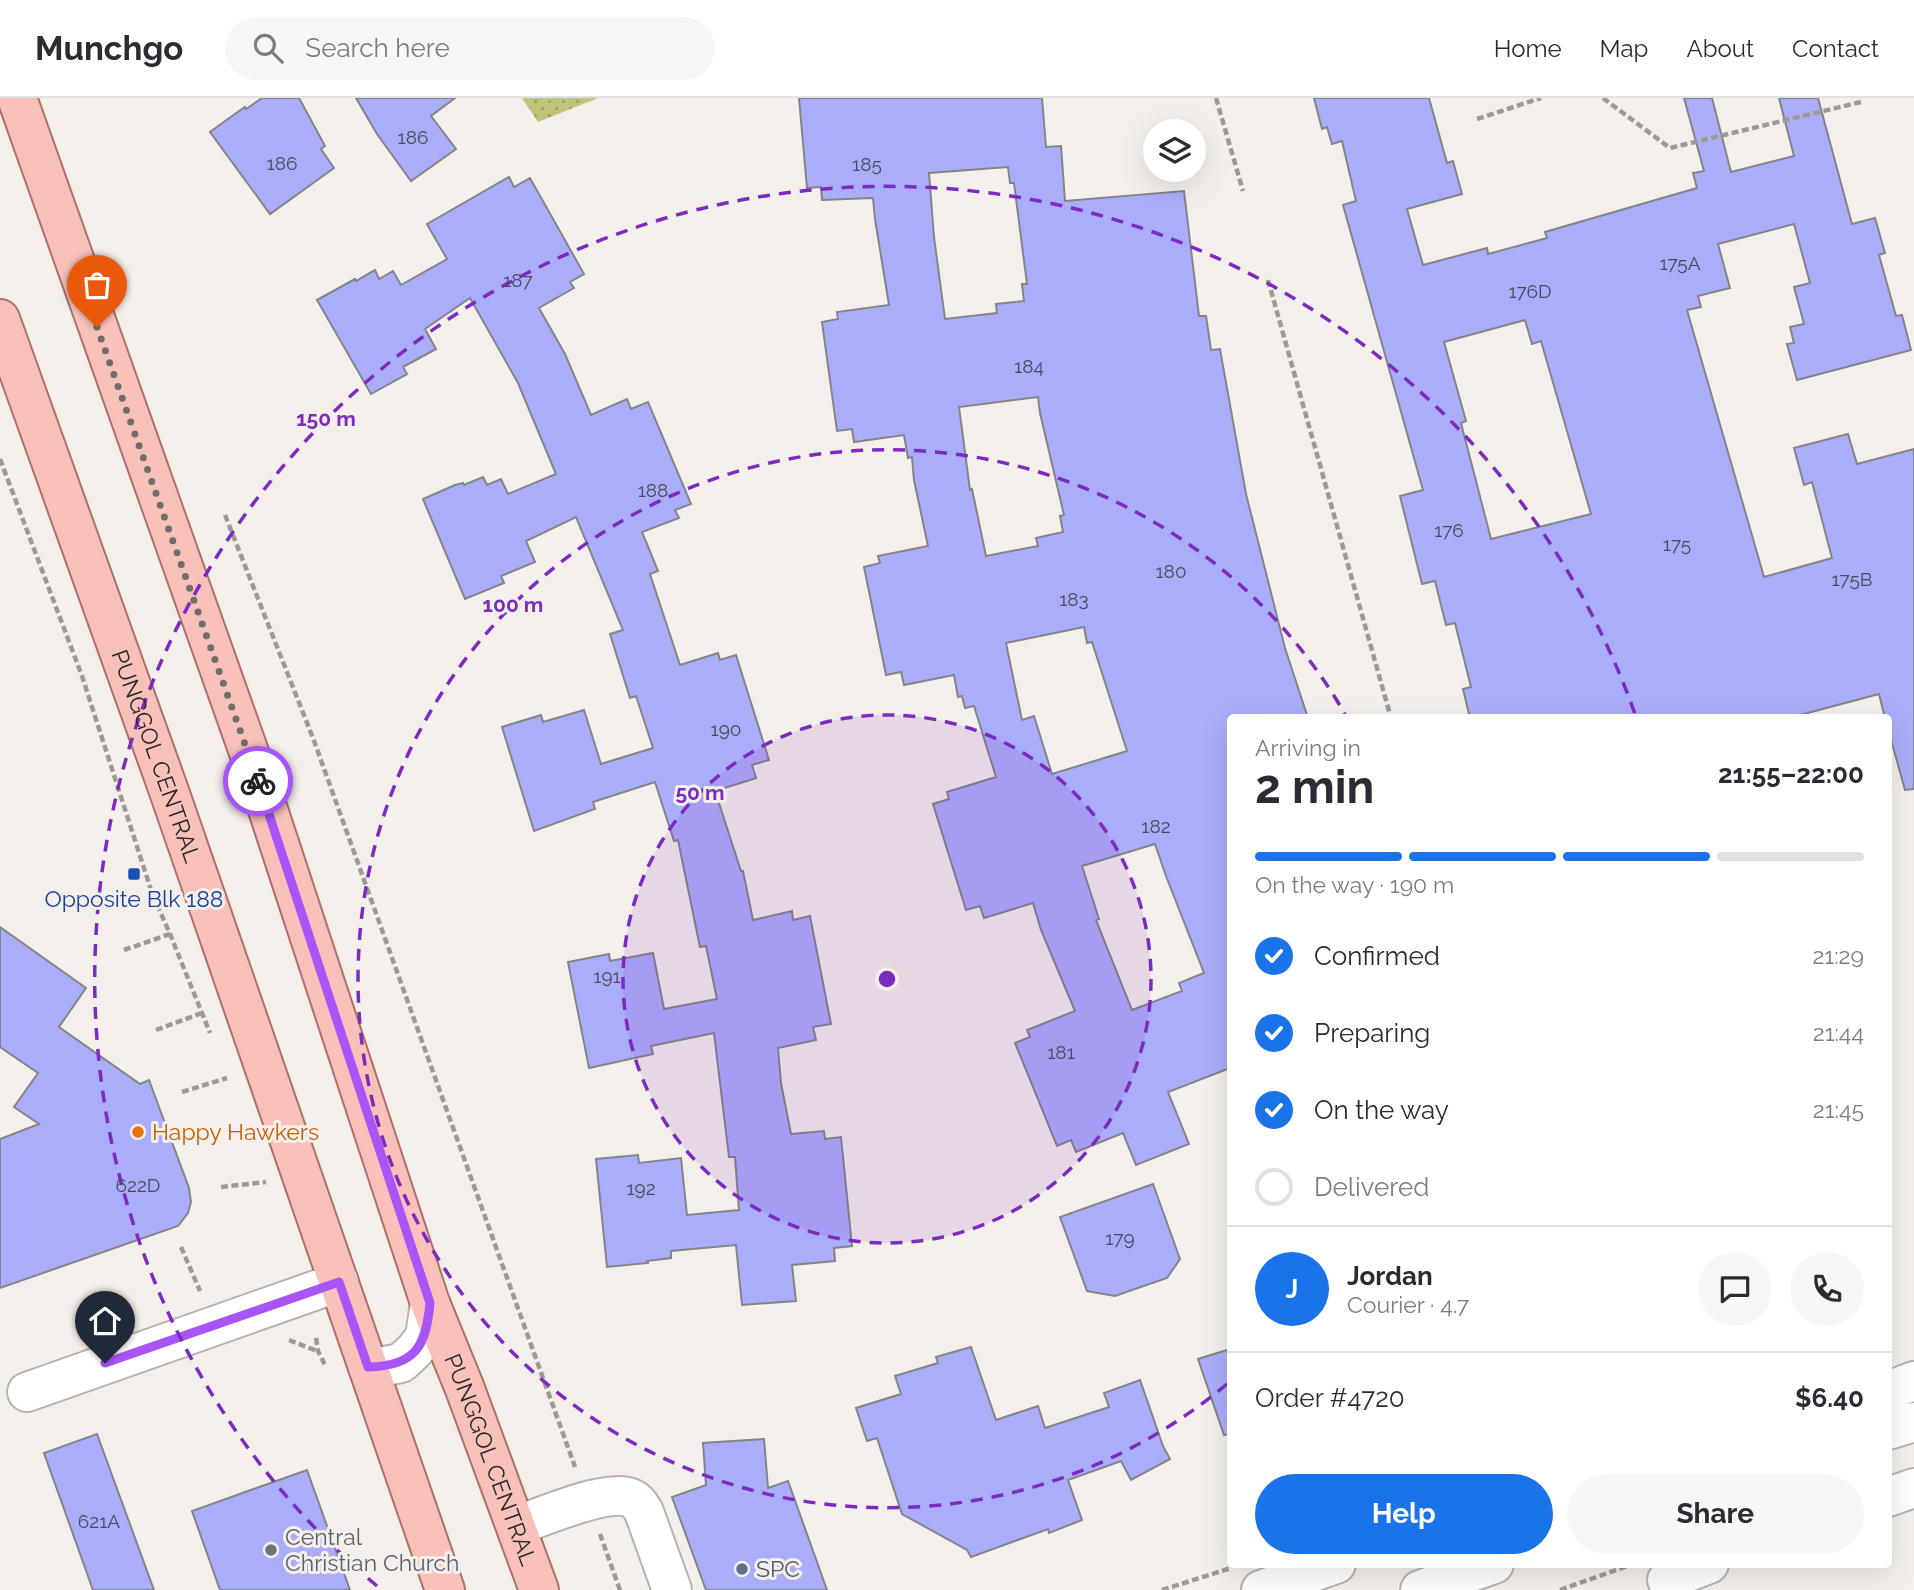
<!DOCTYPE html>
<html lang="en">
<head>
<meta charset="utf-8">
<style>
	body { margin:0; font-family:Raleway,sans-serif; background:#f7f7f7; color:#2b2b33; height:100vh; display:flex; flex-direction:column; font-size:26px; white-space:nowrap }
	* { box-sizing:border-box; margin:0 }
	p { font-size:23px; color:#7c7c81 }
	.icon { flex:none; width:38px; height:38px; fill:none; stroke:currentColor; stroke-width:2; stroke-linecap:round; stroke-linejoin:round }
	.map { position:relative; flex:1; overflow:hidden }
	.panel { position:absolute; left:1227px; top:616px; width:665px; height:854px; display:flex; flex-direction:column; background:#fff; border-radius:7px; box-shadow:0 7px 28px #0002 }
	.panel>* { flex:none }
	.controls { position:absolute; left:1143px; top:21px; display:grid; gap:14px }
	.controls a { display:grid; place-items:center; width:63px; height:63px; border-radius:50%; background:#fff; box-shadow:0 7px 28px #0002; font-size:35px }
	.pin { position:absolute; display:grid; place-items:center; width:60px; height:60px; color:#fff; margin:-72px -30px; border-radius:50% 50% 50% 0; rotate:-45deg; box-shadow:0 0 7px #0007 }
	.pin .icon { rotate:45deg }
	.courier { position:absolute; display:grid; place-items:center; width:70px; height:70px; margin:-35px; border:5px solid #a855f7; border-radius:50%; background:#fff; color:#222; box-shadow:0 2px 9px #0007 }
	.summary em { font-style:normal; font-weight:700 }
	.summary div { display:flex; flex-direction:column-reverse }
	.summary { display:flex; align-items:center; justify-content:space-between; height:119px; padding:0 28px }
	h1 { font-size:46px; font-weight:700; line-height:52px }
	.bar { display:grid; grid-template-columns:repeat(4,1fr); gap:10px 7px; align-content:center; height:84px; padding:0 28px }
	.bar i { height:9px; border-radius:5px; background:#e1e1e2 }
	.bar .current { background:#1a73e8 }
	.bar p { grid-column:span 4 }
	.line { display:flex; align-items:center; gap:18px; padding:0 28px; border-top:2px solid #e1e1e2 }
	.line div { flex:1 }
	.round { display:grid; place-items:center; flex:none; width:74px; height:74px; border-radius:37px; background:#f7f7f7 }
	ol { padding:0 28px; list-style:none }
	li { display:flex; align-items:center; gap:21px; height:77px }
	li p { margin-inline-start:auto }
	li .icon { padding:7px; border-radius:50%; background:#1a73e8; color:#fff; stroke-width:4 }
	li:last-child { color:#7c7c81 }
	li i { width:38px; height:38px; border:4px solid #e1e1e2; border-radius:50% }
	.cta { display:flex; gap:14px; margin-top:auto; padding:14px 28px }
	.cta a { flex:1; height:80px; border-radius:42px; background:#1a73e8; color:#fff; font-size:28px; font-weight:700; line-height:80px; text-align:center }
	.cta a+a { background:#f7f7f7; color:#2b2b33 }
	header { display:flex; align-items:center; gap:42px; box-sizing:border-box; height:98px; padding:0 35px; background:#fff; border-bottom:2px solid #e1e1e2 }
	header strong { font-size:33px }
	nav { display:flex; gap:38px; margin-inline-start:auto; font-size:24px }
	.search { width:490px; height:63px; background:#f7f7f7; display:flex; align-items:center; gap:18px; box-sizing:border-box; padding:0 24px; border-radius:38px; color:#7c7c81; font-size:26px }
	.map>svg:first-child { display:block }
	.park { fill:url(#park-dots) }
	.building { fill:#aaaefa; stroke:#838489; stroke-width:2; fill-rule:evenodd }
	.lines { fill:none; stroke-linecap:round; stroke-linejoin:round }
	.minor-casing { stroke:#b8b2ae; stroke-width:42 }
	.major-casing { stroke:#ac7169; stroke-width:42 }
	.path { stroke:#9d9995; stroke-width:4.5; stroke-dasharray:7 3.5; stroke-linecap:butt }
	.minor { stroke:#fff; stroke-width:38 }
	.major { stroke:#f8c2bb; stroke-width:38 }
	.done { stroke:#706d6a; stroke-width:7; stroke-dasharray:0 12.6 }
	.route { stroke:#a855f7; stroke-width:9 }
	.ring { fill:none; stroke:#7b2cbf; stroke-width:3.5; stroke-dasharray:12 9 }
	.transit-dot { fill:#1a4fb4; stroke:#f5efeb; stroke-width:2.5 }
	.food-dot { fill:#e8710a; stroke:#f5efeb; stroke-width:2.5 }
	.worship-dot { fill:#6b7280; stroke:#f5efeb; stroke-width:2.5 }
	.service-dot { fill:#5c6f8a; stroke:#f5efeb; stroke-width:2.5 }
	.labels { text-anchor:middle; stroke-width:6; stroke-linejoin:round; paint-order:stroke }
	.number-label { font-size:19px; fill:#49495a }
	.street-label { font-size:23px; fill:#292725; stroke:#f5efeb }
	.transit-label { font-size:23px; fill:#164399; stroke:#f5efeb }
	.food-label { font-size:23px; fill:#c56008; stroke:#f5efeb; text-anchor:start }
	.worship-label { font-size:23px; fill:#5b616d; stroke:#f5efeb; text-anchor:start }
	.service-label { font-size:23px; fill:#4e5e75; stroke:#f5efeb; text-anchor:start }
	.centre { fill:#7b2cbf; stroke:#f5efeb; stroke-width:3.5 }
	.ring-label { font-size:21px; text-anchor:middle; font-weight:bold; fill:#7b2cbf; stroke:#f5efeb; stroke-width:6; stroke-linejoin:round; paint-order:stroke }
</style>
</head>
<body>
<header>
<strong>Munchgo</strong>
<div class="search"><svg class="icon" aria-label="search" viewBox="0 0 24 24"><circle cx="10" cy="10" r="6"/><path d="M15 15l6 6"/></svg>Search here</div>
<nav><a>Home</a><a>Map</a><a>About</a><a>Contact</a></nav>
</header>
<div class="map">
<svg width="1914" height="1492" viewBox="0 0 1914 1492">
	<defs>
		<pattern id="park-dots" width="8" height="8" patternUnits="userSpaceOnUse" patternTransform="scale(1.75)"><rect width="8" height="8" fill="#c0c378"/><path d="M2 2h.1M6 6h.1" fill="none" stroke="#9c9e62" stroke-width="1.8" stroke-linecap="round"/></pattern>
	</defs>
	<rect width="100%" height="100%" fill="#f5efeb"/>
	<!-- park -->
	<path class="park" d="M522,0H598L538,24Z"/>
	<!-- building -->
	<path class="building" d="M262,0H299L325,48L321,51L334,70L270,116L210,34L239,13L245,9L246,11Z
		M356,0H455L431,18L456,51L411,83L377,36Z
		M799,0H1042L1046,49L1061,48L1065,103L1184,93L1199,218H1206L1211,252L1220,251L1246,396L1285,550L1308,620H1230V970L1168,994L1189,1046L1136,1067L1123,1035L1076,1054L1071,1042L1057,1048L1015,945L1030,939L1027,932L1075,913L1041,832L1033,805L984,820L980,808L966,812L933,706L949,701L947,694L996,679L974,608L965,610L962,598L958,599L954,577L904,587L901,574L886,577L864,469L880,465L878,458L928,448L914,382L912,359L908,360L904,337L854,344L852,331L837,333L822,224L838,221L837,214L889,207L875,121L873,100L822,102L821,89L807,90ZM1008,69L1010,85H1014L1027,186H1022L1024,203L996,206L997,215L945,221L934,139L929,75ZM1038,299L1040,315L1064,417L1060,418L1063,434L1036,440L1038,448L986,458L972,391L970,392L959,309ZM1084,529L1087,545L1092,544L1127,653L1052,676L1034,618L1022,622L1006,545ZM1155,746L1166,778L1204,875L1179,885L1182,893L1132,912L1096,822L1099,821L1082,768Z
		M1314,0H1429L1447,65L1453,63L1462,96L1407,111L1423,167L1487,150L1488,156L1547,140L1545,134L1697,90L1693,75L1704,73L1684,0H1712L1731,74L1794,58L1779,0H1818L1852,126L1875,120L1885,155L1879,157L1896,218L1902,217L1911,252L1797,282L1787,246L1794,245L1790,229L1804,226L1794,189L1810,185L1794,126L1718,146L1730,190L1698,198L1701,209L1687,212L1764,479L1832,460L1812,384L1804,387L1794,350L1848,336L1857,366L1914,351V691L1905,692L1888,631V620H1885L1879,596L1789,620H1470L1463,591L1471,589L1455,525L1446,527L1435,483L1422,486L1400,398L1423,392L1343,107L1356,103L1342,43L1332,46L1327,29L1322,31ZM1525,222L1532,246L1541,243L1591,416L1491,441L1461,325L1466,323L1444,244Z
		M509,79L514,89L530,80L584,176L570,184L574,190L539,210L565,256L591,317L627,301L631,311L648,304L691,406L675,412L679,420L642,434L658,473L650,476L680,567L718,555L720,562L736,557L769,662L752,667L756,680L715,693L741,773H743L753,822L792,813L793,822L810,818L831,926L813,929L816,942L778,950L781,985L791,1036L824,1033L825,1041L841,1039L852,1148L834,1150L835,1163L792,1167L796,1203L742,1207L736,1147L671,1153V1160L647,1163L648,1165L607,1169L596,1061L638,1057L639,1065L681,1060L687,1117L739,1112L735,1059H729L714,935L651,948L653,956L589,970L568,864L609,856L610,863L653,855L664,911L717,901L706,848L700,849L678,742L674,743L655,684L593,704L595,711L534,733L502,629L541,617L543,624L584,612L601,666L653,650L636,598L630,600L610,536L623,532L576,419L526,443L535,464L501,478L504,485L465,501L423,401L455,387L463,385L464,387L483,379L487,387L501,381L508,396L556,376L518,285L470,200L425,231L436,251L403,269L407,276L371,296L317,202L355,181L356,183L375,172L379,181L393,173L401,187L447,161L427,126Z
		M0,829L86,890L59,929L140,986L149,982L189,1090L191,1104L188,1115L178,1128L0,1190V1041L39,1026L14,1009L38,975L0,949Z
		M1153,1086L1180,1161L1167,1180L1115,1198L1087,1193L1060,1119Z
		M971,1249L996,1322L1038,1308L1045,1330L1109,1309L1104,1295L1140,1282L1163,1348L1170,1361L1131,1382L1121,1363L1068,1382L1082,1422L1049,1435L1048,1431L971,1459L967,1452L902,1416L877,1340L867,1343L856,1310L901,1296L895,1278L938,1265L936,1259Z
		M1230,1251V1336L1224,1337L1198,1261Z
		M97,1336L154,1492H93L44,1355Z
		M764,1341L768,1390L788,1383L827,1492H706L672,1399L706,1387L703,1345Z
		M307,1372L350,1492H220L192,1413Z"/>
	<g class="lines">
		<!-- minor casing -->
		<g class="minor-casing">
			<path id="minor" d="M368,1269L385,1268L401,1265L414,1253L425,1239L430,1205
				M1888,1293L1914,1283
				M27,1294L339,1184
				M1888,1332L1914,1324
				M1888,1399L1914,1390
				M516,1428C542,1419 603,1392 628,1399C637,1402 640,1407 644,1414L672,1492
				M1667,1482L1709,1466
				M1261,1492L1336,1466
				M1420,1492L1494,1466"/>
		</g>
		<!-- major casing -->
		<g class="major-casing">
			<g id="major">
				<path id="s1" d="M17,0L251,660L430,1205L465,1291L539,1492"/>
				<path id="s2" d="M0,221L170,696L445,1492"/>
			</g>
		</g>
		<!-- path -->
		<path class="path" d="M1216,0L1243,93
			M1603,0L1670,50L1861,4
			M1477,21L1541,0
			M1268,182L1391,620
			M0,361L82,578L152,795L170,836L210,935
			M225,417L313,640L575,1369
			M124,852L170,836
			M156,932L202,915
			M182,994L227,980
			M221,1089L266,1084
			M181,1149L200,1193
			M316,1240L318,1253L325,1267
			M289,1242L317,1253
			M600,1436L620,1492
			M1162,1492L1231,1470
			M1560,1492L1633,1466"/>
		<!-- minor -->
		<use href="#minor" class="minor"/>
		<!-- major -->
		<use href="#major" class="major"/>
	</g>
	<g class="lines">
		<!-- done -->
		<path class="done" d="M97,229L258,683"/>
		<!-- route -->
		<path class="route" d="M105,1265L339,1184L368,1269C415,1268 426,1249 430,1205L258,683"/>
	</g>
	<!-- distance rings -->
	<circle cx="887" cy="881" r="264" fill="#7b2cbf" fill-opacity=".12"/>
	<g class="ring">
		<circle cx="887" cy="881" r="264"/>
		<path d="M1227 1286A529 529 0 1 1 1345 616"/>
		<path d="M377 1488A793 793 0 1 1 1635 616"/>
	</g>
	<!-- markers -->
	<rect class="transit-dot" x="127" y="769" width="14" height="14" rx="3.5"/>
	<circle class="food-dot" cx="138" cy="1034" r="7"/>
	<circle class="worship-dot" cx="271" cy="1452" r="7"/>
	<circle class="service-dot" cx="742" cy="1471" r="7"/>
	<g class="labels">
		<!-- number labels -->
		<g class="number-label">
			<text x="413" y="46">186</text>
			<text x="282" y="72">186</text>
			<text x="867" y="73">185</text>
			<text x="1680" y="172">175A</text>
			<text x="518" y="189">187</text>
			<text x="1530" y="200">176D</text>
			<text x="1029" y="275">184</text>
			<text x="653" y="399">188</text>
			<text x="1449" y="439">176</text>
			<text x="1677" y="453">175</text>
			<text x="1171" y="480">180</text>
			<text x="1852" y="488">175B</text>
			<text x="1074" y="508">183</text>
			<text x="726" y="638">190</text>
			<text x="1156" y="735">182</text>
			<text x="607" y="885">191</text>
			<text x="1061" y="961">181</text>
			<text x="138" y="1094">622D</text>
			<text x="641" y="1097">192</text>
			<text x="1120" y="1147">179</text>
			<text x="99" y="1430">621A</text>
		</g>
		<!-- street labels -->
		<g class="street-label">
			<text dy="8" stroke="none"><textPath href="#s2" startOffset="464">PUNGGOL CENTRAL</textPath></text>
			<text dy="8" stroke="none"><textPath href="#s1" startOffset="1442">PUNGGOL CENTRAL</textPath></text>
		</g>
		<!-- transit labels -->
		<g class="transit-label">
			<text x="134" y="809">Opposite Blk 188</text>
		</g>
		<!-- food labels -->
		<g class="food-label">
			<text x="152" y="1042">Happy Hawkers</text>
		</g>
		<!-- worship labels -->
		<g class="worship-label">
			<text x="285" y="1447">Central<tspan x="285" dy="26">Christian Church</tspan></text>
		</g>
		<!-- service labels -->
		<g class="service-label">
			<text x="756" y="1479">SPC</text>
		</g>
	</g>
	<circle cx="887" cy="881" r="10" class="centre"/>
	<g class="ring-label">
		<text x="326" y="328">150 m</text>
		<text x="513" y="514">100 m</text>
		<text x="700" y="702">50 m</text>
	</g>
</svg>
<div class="controls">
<a><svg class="icon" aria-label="layers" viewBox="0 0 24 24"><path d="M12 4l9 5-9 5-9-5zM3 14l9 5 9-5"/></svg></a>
</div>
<div class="pin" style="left:97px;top:229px;background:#ea580c"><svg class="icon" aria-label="bag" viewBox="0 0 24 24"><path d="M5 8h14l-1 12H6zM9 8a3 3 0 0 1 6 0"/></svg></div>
<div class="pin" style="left:105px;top:1265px;background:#1f2937"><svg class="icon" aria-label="home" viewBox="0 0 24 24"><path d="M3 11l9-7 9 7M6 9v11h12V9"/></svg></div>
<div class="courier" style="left:258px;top:683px"><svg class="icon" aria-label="bike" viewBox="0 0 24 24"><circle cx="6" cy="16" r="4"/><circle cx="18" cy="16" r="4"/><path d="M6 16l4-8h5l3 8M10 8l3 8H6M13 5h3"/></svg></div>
<section class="panel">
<div class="summary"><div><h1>2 min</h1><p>Arriving in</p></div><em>21:55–22:00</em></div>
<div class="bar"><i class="current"></i><i class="current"></i><i class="current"></i><i></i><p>On the way · 190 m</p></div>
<ol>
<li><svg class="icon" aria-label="check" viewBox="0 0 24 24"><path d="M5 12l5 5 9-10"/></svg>Confirmed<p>21:29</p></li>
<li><svg class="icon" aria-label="check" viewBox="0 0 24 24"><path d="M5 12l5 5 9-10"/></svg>Preparing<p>21:44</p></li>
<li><svg class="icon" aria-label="check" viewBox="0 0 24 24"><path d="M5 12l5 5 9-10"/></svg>On the way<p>21:45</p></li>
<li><i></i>Delivered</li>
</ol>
<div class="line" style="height:126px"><b class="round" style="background:#1a73e8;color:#fff">J</b><div><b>Jordan</b><p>Courier · 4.7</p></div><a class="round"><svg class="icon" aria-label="chat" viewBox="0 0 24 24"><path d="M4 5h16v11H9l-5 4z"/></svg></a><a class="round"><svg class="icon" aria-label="phone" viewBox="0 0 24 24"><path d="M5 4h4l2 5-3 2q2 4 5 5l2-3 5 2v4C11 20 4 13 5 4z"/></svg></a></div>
<div class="line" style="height:91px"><div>Order #4720</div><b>$6.40</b></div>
<div class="cta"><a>Help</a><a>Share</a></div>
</section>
</div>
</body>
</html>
